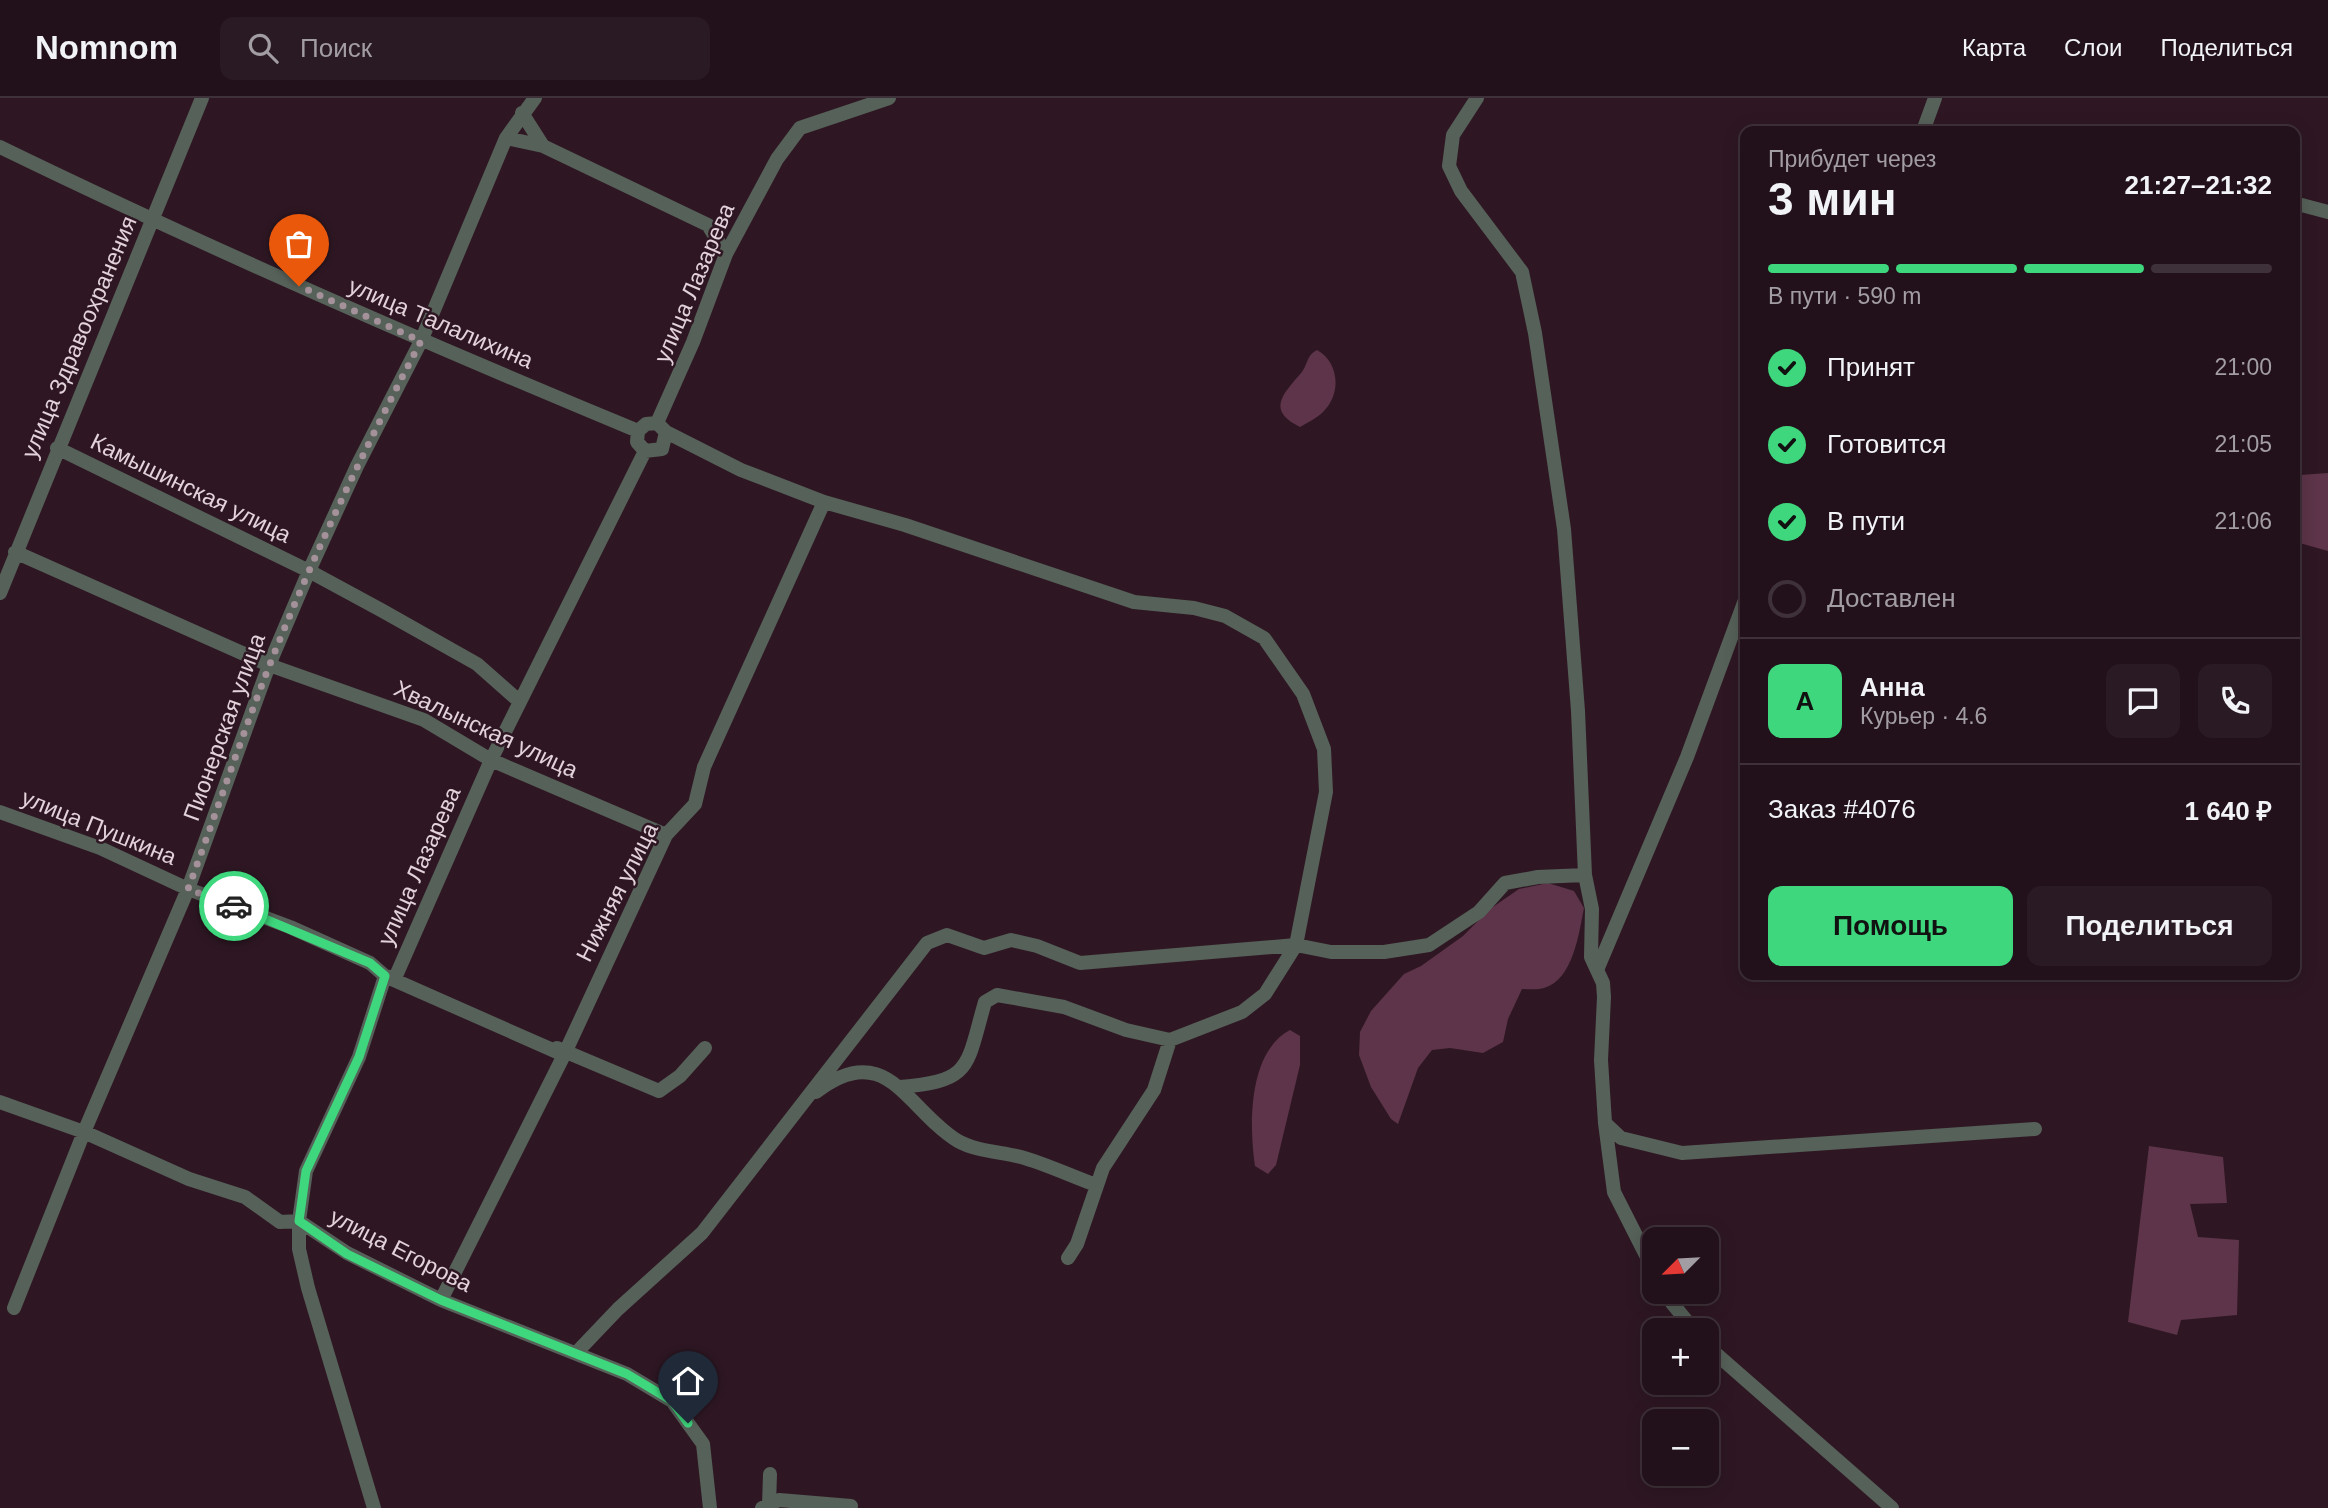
<!DOCTYPE html>
<html lang="ru">
<head>
<meta charset="utf-8">
<style>
	body { margin:0; font-family:Helvetica,sans-serif; background:#2a1a23; color:#f1f3f6; height:100vh; display:flex; flex-direction:column; font-size:26px; white-space:nowrap }
	* { box-sizing:border-box; margin:0 }
	p { font-size:23px; color:#a29da2 }
	.icon { flex:none; width:38px; height:38px; fill:none; stroke:currentColor; stroke-width:2; stroke-linecap:round; stroke-linejoin:round }
	.map { position:relative; flex:1; overflow:hidden }
	.panel { position:absolute; left:1740px; top:28px; width:560px; height:854px; display:flex; flex-direction:column; background:#22111a; border-radius:14px; box-shadow:0 4px 18px #0003,0 0 0 2px #3f3139 }
	.panel>* { flex:none }
	.needle { width:46px; rotate:246deg }
	.controls { position:absolute; left:1642px; top:1129px; display:grid; gap:14px }
	.controls a { display:grid; place-items:center; width:77px; height:77px; border-radius:14px; background:#22111a; box-shadow:0 4px 18px #0003,0 0 0 2px #3f3139; font-size:35px }
	.pin { position:absolute; display:grid; place-items:center; width:60px; height:60px; color:#fff; margin:-72px -30px; border-radius:50% 50% 50% 0; rotate:-45deg; box-shadow:0 0 7px #0007 }
	.pin .icon { rotate:45deg }
	.courier { position:absolute; display:grid; place-items:center; width:70px; height:70px; margin:-35px; border:5px solid #3ed77d; border-radius:50%; background:#fff; color:#222; box-shadow:0 2px 9px #0007 }
	.overview em { font-style:normal; font-weight:600 }
	.overview div { display:flex; flex-direction:column-reverse }
	.overview { display:flex; align-items:center; justify-content:space-between; height:119px; padding:0 28px }
	h1 { font-size:46px; font-weight:600; line-height:52px }
	.bar { display:grid; grid-template-columns:repeat(4,1fr); gap:10px 7px; align-content:center; height:84px; padding:0 28px }
	.bar i { height:9px; border-radius:5px; background:#3f3139 }
	.bar .selected { background:#3ed77d }
	.bar p { grid-column:span 4 }
	.line { display:flex; align-items:center; gap:18px; padding:0 28px; border-top:2px solid #3f3139 }
	.line div { flex:1 }
	.round { display:grid; place-items:center; flex:none; width:74px; height:74px; border-radius:14px; background:#2a1a23 }
	ol { padding:0 28px; list-style:none }
	li { display:flex; align-items:center; gap:21px; height:77px }
	li p { margin-inline-start:auto }
	li .icon { padding:7px; border-radius:50%; background:#3ed77d; color:#111; stroke-width:4 }
	li:last-child { color:#a29da2 }
	li i { width:38px; height:38px; border:4px solid #3f3139; border-radius:50% }
	.primary-button { display:flex; gap:14px; margin-top:auto; padding:14px 28px }
	.primary-button a { flex:1; height:80px; border-radius:14px; background:#3ed77d; color:#111; font-size:28px; font-weight:600; line-height:80px; text-align:center }
	.primary-button a+a { background:#2a1a23; color:#f1f3f6 }
	header { display:flex; align-items:center; gap:42px; box-sizing:border-box; height:98px; padding:0 35px; background:#22111a; border-bottom:2px solid #3f3139 }
	header strong { font-size:33px }
	nav { display:flex; gap:38px; margin-inline-start:auto; font-size:24px }
	.search { width:490px; height:63px; background:#2a1a23; display:flex; align-items:center; gap:18px; box-sizing:border-box; padding:0 24px; border-radius:14px; color:#a29da2; font-size:26px }
	.map>svg:first-child { display:block }
	.green { fill:#5d3449 }
	.lines { fill:none; stroke-linecap:round; stroke-linejoin:round }
	.minor { stroke:#566159; stroke-width:14 }
	.done { stroke:#a4919a; stroke-width:7; stroke-dasharray:0 12.6 }
	.route { stroke:#3ed77d; stroke-width:9 }
	.labels { text-anchor:middle; stroke-width:5; stroke-linejoin:round; paint-order:stroke }
	.street-label { font-size:23px; fill:#e3d2da; stroke:#2e1723 }
</style>
</head>
<body>
<header>
<strong>Nomnom</strong>
<div class="search"><svg class="icon" aria-label="search" viewBox="0 0 24 24"><circle cx="10" cy="10" r="6"/><path d="M15 15l6 6"/></svg>Поиск</div>
<nav><a>Карта</a><a>Слои</a><a>Поделиться</a></nav>
</header>
<div class="map">
<svg width="2328" height="1410" viewBox="0 0 2328 1410">
	<rect width="100%" height="100%" fill="#2e1723"/>
	<!-- green -->
	<path class="green" d="M1317,252C1339,264 1342,296 1323,314C1317,320 1307,325 1300,329C1265,312 1284,295 1302,274C1308,265 1307,257 1317,252Z
		M2328,375V453L2296,444L2300,377Z
		M1548,785L1574,793L1584,810C1579,835 1573,882 1544,890C1538,892 1528,891 1522,891L1508,921L1503,944L1483,955L1450,950L1432,952L1418,970L1398,1026L1391,1021L1371,989L1359,957L1360,934L1371,913L1404,876L1421,868L1463,838L1490,811L1519,791Z
		M1290,932L1300,938V967L1276,1067L1268,1076L1255,1068C1249,1027 1248,954 1290,932Z
		M2149,1048L2223,1059L2227,1105L2190,1106L2198,1139L2239,1142L2237,1217L2181,1222L2177,1237L2128,1224Z"/>
	<g class="lines">
		<!-- minor -->
		<path class="minor" d="M1477,0L1453,37L1449,68L1461,93L1522,174L1535,235L1564,431L1578,613L1585,777L1592,811L1591,859L1603,885L1604,899L1601,962L1605,1025L1614,1094L1654,1173
			M522,15L543,48
			M1923,33L1935,0
			M506,40L543,48L708,127L726,156
			M0,49C210,151 423,244 638,333
			M2294,105L2328,114
			M657,325L693,244L726,156L777,61L800,30L889,0
			M657,325L666,334L662,351L645,353L637,344L638,333L646,326Z
			M666,334L741,372L824,404L905,427L1134,504L1194,510L1225,518L1264,540L1303,596L1324,651L1326,694L1296,847L1265,896L1242,914L1170,942L1154,992L1103,1070L1077,1146L1068,1160
			M57,350L309,473L381,512L477,566L519,603
			M15,454L269,567L424,622L491,662L666,737
			M0,495L202,0
			M0,714L100,750L188,791L290,829L370,865L385,878L564,957
			M1597,872L1687,659L1745,502
			M557,950L659,993L680,978L705,950
			M900,989C973,983 966,969 985,904L997,897L1064,909L1126,932L1170,942
			M816,994C887,939 907,1012 958,1043C975,1053 1002,1054 1021,1059C1046,1066 1071,1078 1096,1087
			M0,1004L84,1034L189,1081L245,1099L280,1124L299,1123L347,1155L441,1202L627,1276L672,1303L703,1346L710,1410
			M1605,1025L1621,1040L1682,1055L2035,1031
			M1663,1194L1694,1232
			M441,1202L564,957L666,737L695,706L704,669L824,404
			M14,1210L84,1034L188,791L269,567L309,473L357,368L421,243L506,40L535,0
			M1706,1247L1892,1410
			M577,1254L618,1211L702,1135L927,845L947,837L984,850L1011,842L1037,848L1080,865L1296,847L1331,854H1384L1429,847L1479,814L1505,785L1538,779L1585,777
			M769,1407L770,1376
			M374,1410L308,1190L299,1151V1123L306,1073L359,959L385,878L395,880L491,662L645,353
			M762,1410L779,1402L851,1408"/>
	</g>
	<g class="lines">
		<!-- done -->
		<path class="done" d="M234,808L188,791C216,716 241,640 270,566C314,455 366,348 421,243L299,188"/>
		<!-- route -->
		<path class="route" d="M234,808L370,865L385,878L359,959L306,1073L299,1123L347,1156L441,1202L627,1276L672,1303L688,1325"/>
	</g>
	<g class="labels">
		<!-- street labels -->
		<g class="street-label">
			<text transform="translate(694 185) rotate(-67)" y="8">улица Лазарева</text>
			<text transform="translate(441 225) rotate(23)" y="8">улица Талалихина</text>
			<text transform="translate(79 239) rotate(-67)" y="8">улица Здравоохранения</text>
			<text transform="translate(191 390) rotate(26)" y="8">Камышинская улица</text>
			<text transform="translate(224 629) rotate(-70)" y="8">Пионерская улица</text>
			<text transform="translate(486 631) rotate(25)" y="8">Хвалынская улица</text>
			<text transform="translate(99 729) rotate(22)" y="8">улица Пушкина</text>
			<text transform="translate(419 768) rotate(-66)" y="8">улица Лазарева</text>
			<text transform="translate(617 794) rotate(-63)" y="8">Нижняя улица</text>
			<text transform="translate(401 1152) rotate(27)" y="8">улица Егорова</text>
		</g>
	</g>
</svg>
<div class="controls">
<a><svg class="needle" viewBox="-14 -14 28 28"><path d="M0-13l5 13h-10z" fill="#e53935"/><path d="M0 13l5-13h-10z" fill="#a29da2"/></svg></a>
<a>+</a>
<a>−</a>
</div>
<div class="pin" style="left:299px;top:188px;background:#ea580c"><svg class="icon" aria-label="bag" viewBox="0 0 24 24"><path d="M5 8h14l-1 12H6zM9 8a3 3 0 0 1 6 0"/></svg></div>
<div class="pin" style="left:688px;top:1325px;background:#1f2937"><svg class="icon" aria-label="home" viewBox="0 0 24 24"><path d="M3 11l9-7 9 7M6 9v11h12V9"/></svg></div>
<div class="courier" style="left:234px;top:808px"><svg class="icon" aria-label="car" viewBox="0 0 24 24"><path d="M5 17H2v-5l4-1 3-4h7l3 4 3 1v5h-3M9 17h6M6 11h13"/><circle cx="7" cy="17" r="2"/><circle cx="17" cy="17" r="2"/></svg></div>
<section class="panel">
<div class="overview"><div><h1>3 мин</h1><p>Прибудет через</p></div><em>21:27–21:32</em></div>
<div class="bar"><i class="selected"></i><i class="selected"></i><i class="selected"></i><i></i><p>В пути · 590 m</p></div>
<ol>
<li><svg class="icon" aria-label="check" viewBox="0 0 24 24"><path d="M5 12l5 5 9-10"/></svg>Принят<p>21:00</p></li>
<li><svg class="icon" aria-label="check" viewBox="0 0 24 24"><path d="M5 12l5 5 9-10"/></svg>Готовится<p>21:05</p></li>
<li><svg class="icon" aria-label="check" viewBox="0 0 24 24"><path d="M5 12l5 5 9-10"/></svg>В пути<p>21:06</p></li>
<li><i></i>Доставлен</li>
</ol>
<div class="line" style="height:126px"><b class="round" style="background:#3ed77d;color:#111">А</b><div><b>Анна</b><p>Курьер · 4.6</p></div><a class="round"><svg class="icon" aria-label="chat" viewBox="0 0 24 24"><path d="M4 5h16v11H9l-5 4z"/></svg></a><a class="round"><svg class="icon" aria-label="phone" viewBox="0 0 24 24"><path d="M5 4h4l2 5-3 2q2 4 5 5l2-3 5 2v4C11 20 4 13 5 4z"/></svg></a></div>
<div class="line" style="height:91px"><div>Заказ #4076</div><b>1 640 ₽</b></div>
<div class="primary-button"><a>Помощь</a><a>Поделиться</a></div>
</section>
</div>
</body>
</html>
